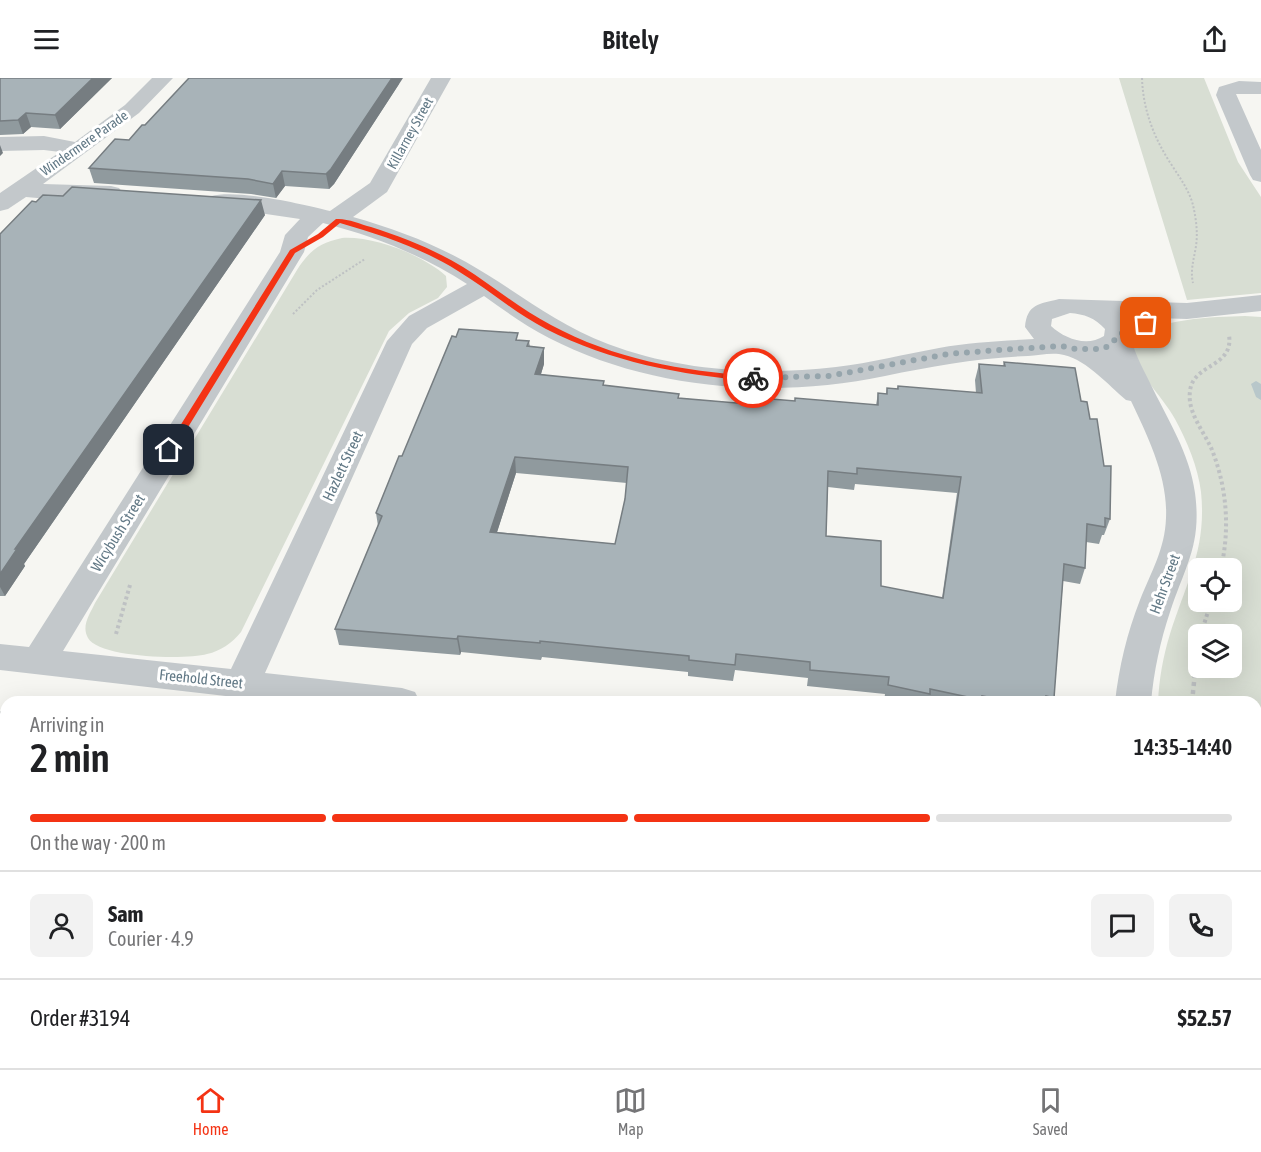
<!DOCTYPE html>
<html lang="en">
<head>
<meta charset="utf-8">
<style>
	body { margin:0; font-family:"Asap Condensed",sans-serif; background:#f2f2f2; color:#202124; height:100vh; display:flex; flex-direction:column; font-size:22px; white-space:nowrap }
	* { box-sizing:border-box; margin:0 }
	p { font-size:20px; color:#757577 }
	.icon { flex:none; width:33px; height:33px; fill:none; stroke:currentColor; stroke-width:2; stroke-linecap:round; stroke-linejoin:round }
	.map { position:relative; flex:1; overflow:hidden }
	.panel { position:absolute; left:0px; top:618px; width:1262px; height:372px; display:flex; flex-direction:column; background:#fff; border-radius:18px 18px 0 0; box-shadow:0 6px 24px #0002 }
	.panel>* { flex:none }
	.fabs { position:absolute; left:1188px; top:480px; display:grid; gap:12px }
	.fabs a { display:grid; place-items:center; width:54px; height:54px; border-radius:9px; background:#fff; box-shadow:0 6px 24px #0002; font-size:30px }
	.pin { position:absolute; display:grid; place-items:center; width:51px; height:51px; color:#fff; margin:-26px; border-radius:12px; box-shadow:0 3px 9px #0006 }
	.courier { position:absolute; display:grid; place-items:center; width:60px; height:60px; margin:-30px; border:4px solid #f43314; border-radius:50%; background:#fff; color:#222; box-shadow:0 2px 8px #0007 }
	.overview em { font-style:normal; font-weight:600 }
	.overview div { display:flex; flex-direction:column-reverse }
	.overview { display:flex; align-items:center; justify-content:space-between; height:102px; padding:0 30px }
	h1 { font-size:39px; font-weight:600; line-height:45px }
	.bar { display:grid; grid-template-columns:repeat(4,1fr); gap:9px 6px; align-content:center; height:72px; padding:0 30px }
	.bar i { height:8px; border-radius:4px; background:#e0e0e0 }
	.bar .on { background:#f43314 }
	.bar p { grid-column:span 4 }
	.line { display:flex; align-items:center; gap:15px; padding:0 30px; border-top:2px solid #e0e0e0 }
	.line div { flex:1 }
	.round { display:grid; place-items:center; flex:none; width:63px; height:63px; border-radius:9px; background:#f2f2f2 }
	header { display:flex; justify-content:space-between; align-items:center; height:78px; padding:0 30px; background:#fff; font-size:27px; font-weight:600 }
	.menu { display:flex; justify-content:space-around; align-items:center; height:84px; border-top:2px solid #e0e0e0; background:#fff; font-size:16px; color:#757577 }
	.menu a { display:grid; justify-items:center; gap:3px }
	.menu .on { color:#f43314 }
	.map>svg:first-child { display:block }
	.green { fill:#d8ded3; fill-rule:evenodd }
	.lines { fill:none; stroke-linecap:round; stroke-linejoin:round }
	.stream { fill:#b8c7ca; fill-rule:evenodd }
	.path-far2 { stroke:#bec1c3; stroke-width:2; stroke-dasharray:2 2; stroke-linecap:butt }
	.path-far1 { stroke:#bec1c3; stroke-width:4; stroke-dasharray:3 3; stroke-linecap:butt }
	.path { stroke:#bec1c3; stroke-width:4.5; stroke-dasharray:4 4; stroke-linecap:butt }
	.minor { fill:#c3c8cb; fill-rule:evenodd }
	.wall { fill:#909a9e; fill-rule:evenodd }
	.shaded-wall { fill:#767d81 }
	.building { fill:#a8b3b8; stroke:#767d81; stroke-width:1.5; fill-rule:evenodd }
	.route { fill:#f43314 }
	.done { stroke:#96a5ac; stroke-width:6; stroke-dasharray:0 10.8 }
	.labels { text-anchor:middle; stroke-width:6; stroke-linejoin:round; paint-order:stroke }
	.far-street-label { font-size:14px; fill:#627986; stroke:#fff }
	.street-label { font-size:15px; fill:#627986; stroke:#fff }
</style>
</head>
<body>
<header><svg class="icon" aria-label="menu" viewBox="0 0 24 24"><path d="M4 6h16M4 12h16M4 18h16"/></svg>Bitely<svg class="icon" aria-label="share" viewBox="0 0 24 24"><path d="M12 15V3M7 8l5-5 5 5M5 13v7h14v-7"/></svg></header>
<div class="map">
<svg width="1261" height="990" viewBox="0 0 1261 990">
	<rect width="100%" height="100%" fill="#f6f6f2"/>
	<!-- green -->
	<path class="green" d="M1119,0H1204L1238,84L1261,119V215L1187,222Z
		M342,160C374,158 423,177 446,198L447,209L438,220L409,235L389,253L241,554C232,565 221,573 207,576C186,582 99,580 88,560C81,548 90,536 95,525L297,192C309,173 319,165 342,160Z
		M1245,238L1261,239V990H1216L1215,984H1256V624H1158C1159,601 1163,579 1170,556C1186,505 1207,471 1201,414C1198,389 1187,363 1175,341C1161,315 1131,292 1132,262C1157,240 1213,239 1245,238ZM1198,490H1232V524H1198ZM1198,556H1232V590H1198Z"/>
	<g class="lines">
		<!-- stream -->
		<path class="stream" d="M1256,303L1261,306V322L1256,319L1251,306Z"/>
		<!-- path-far2 -->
		<path class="path-far2" d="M1142,0C1143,32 1154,60 1171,86C1180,100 1189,112 1193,127C1196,140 1198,155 1196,168C1194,181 1190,192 1193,205
			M293,236L317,212L365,181"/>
		<!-- path-far1 -->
		<path class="path-far1" d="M1221,490C1230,451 1227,410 1212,372C1204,353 1187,335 1190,313C1193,285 1234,290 1229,257
			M116,556L130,507
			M1201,556L1211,524
			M1198,567V564"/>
		<!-- path -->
		<path class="path" d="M1192,624L1198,566
			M1256,848L1261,863"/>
		<!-- minor -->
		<path class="minor" d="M152,0H173L139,35L43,106L111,108L119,110L123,115L119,120L60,122L26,119L8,131L0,133V115L60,74L44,72L0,73V59L44,58L75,64L125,27Z
			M431,0H451L387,114L353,139C392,150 430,164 466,184C516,212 553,245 608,266C679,293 761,298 836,289C871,285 905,276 939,270C970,264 1002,263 1034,261L1025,249C1027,226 1039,226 1059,221L1187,225L1261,217V233L1187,241L1123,239L1131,250C1130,269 1142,288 1150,305C1167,340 1190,376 1195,415C1202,467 1185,488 1170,534C1160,564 1154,593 1151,624H1115C1119,589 1127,555 1140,522C1151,494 1165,471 1166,440C1168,399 1148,359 1131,323L1126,322C1108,307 1088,283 1064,277C1054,274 1039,277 1028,278C979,280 933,288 885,298C774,321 650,312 549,260C526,248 505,233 484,218L427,250L412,266L265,595L402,610L415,614L420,624H278L0,592V566L29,569L280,174L285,157L300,141L211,128L207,123L211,118C238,111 302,126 330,133L370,105ZM323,145C374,158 424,178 467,206L409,238L387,263L231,591L63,573L304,174L308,159ZM1070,235C1084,236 1095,240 1105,251L1104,258C1087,269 1065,261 1051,248L1052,241Z
			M1239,3L1261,4V16H1236L1261,72V104L1253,102L1250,97L1216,17L1219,9Z
			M1154,984H1200L1201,990H1155Z"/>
	</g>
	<!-- wall -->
	<path class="wall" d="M0,0H112L60,51L31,49L23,56L0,57Z
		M399,6L334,106L329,111L285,108L276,120L251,116L94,105L89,90L129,62L145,47Z
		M265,137L24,486L25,488L5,518H0V156Z
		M519,263H529L530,269L544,286L541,296L679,320L748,326L795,323L876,327L878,315L886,316L887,310L897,311L898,308L976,315L975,302L979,286L1003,288L1004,284L1081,323L1090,341L1110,441L1104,457H1102L1099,466L1086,464L1085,490L1080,506L1063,503L1054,620L1052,624H884L885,616L807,608L808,600L735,592L733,603L688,598V594L542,579L541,582L461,574L460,577L339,567L335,551L378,448L376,435L402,378ZM516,395L627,405L625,421L615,466L497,454ZM855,406L957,415L942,520L881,508L826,458L828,409L854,412Z
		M0,634L6,635V782H1L0,783Z
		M910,984H1084L1085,990H910Z"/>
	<!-- shaded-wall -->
	<path class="shaded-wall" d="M93,0H112L60,51L55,37Z
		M392,0H403L334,106L329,111L326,96Z
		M26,35L31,49L23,56L18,42Z
		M0,67L3,75L0,78Z
		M282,93L285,108L276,120L273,106Z
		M261,122L265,137L24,486L25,488L5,518L0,509V496L15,471Z
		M544,270V286L536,312L535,296Z
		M515,379L516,395L492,470L490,454Z
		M458,558L461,574L460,577L457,561Z
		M595,984H598L597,990H594Z"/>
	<!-- building -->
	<path class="building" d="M0,0H93L55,37L26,35L18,42L0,43Z
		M189,0H392L331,91L326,96L282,93L273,106L248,101L89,90L115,61L129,62L142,47H145Z
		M72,109L261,122L15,471H17L0,496V156L32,123L36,124L43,117L63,118Z
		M459,251L518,255L516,262L529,263L527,268L544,270L535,296L604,303L603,307L679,316L678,320L748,326L749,319L795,323V320L878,327V315L887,316V310L898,311V308L982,315L979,286L1005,288L1004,284L1075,290L1081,323L1087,324L1090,341H1097L1104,388H1111L1110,441L1105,440V449L1087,446L1085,490L1064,486L1054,620L1046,618V624H1014L982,618V622L930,611V616L888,607L889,599L810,592V584L736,576L735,587L689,582V578L540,563V565L458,558L457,561L335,551L382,438L376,435L399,378H402L452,258L456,259ZM515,379L628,389L625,421L615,466L490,454ZM857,390L961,399L943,520L881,508V463L826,458L828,393L857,396Z
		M0,634L6,635V768L0,767V682L4,675H0Z
		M0,840H6V984H595L594,990H0Z
		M916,984H1084L1085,990H916Z"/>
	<!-- route -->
	<path class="route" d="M336,141C347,140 360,146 371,149C403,159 435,172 463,189C493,208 520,231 551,247C614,281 682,293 753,298L757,300L753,303C680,297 611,284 546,251C515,235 488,211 458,193C422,170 381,157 340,145L323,159L295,175L174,372L166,374L165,372L290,172L318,156Z"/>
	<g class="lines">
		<!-- done -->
		<path class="done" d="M753,300L829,298L948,276L998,272L1062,268L1076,271H1102L1111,267L1118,257L1146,245"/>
	</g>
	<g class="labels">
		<!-- far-street labels -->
		<g class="far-street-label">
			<text transform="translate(410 55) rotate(-61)" y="5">Killarney Street</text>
			<text transform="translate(84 65) rotate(-35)" y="5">Windermere Parade</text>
		</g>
		<!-- street labels -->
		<g class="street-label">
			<text transform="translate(343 388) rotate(-65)" y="5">Hazlett Street</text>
			<text transform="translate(118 455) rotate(-58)" y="5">Wicybush Street</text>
			<text transform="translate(1165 506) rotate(-70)" y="5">Hehr Street</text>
			<text transform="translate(201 601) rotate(6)" y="5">Freehold Street</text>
		</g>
	</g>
</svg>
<div class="fabs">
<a><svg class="icon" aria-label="locate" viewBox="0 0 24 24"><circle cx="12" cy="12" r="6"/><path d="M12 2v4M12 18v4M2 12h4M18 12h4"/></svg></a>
<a><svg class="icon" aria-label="layers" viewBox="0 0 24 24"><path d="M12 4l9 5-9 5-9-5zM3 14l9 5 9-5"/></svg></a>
</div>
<div class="pin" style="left:1146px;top:245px;background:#ea580c"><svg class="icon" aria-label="bag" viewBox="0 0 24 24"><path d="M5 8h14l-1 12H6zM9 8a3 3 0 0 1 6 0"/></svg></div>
<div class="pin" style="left:169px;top:372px;background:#1f2937"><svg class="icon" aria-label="home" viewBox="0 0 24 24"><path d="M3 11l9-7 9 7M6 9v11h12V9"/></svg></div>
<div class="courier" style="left:753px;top:300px"><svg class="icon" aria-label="bike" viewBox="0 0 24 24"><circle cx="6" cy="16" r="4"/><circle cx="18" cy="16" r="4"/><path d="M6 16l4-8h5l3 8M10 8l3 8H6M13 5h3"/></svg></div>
<section class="panel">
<div class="overview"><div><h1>2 min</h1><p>Arriving in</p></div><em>14:35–14:40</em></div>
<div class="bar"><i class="on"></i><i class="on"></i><i class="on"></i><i></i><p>On the way · 200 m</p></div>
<div class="line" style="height:108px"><a class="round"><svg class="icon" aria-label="person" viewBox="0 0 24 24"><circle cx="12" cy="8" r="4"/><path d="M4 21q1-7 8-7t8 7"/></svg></a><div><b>Sam</b><p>Courier · 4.9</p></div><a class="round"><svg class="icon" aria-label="chat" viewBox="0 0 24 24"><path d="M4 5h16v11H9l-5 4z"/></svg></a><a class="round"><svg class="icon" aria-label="phone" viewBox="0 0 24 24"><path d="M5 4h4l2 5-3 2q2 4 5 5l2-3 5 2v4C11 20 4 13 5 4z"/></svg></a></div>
<div class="line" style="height:78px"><div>Order #3194</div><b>$52.57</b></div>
</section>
</div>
<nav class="menu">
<a class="on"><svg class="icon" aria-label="home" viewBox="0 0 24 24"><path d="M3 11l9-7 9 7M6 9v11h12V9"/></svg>Home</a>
<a><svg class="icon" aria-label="map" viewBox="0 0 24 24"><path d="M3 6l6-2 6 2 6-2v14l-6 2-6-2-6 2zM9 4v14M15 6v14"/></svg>Map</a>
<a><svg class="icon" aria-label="saved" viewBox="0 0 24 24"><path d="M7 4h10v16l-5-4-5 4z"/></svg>Saved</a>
</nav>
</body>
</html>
